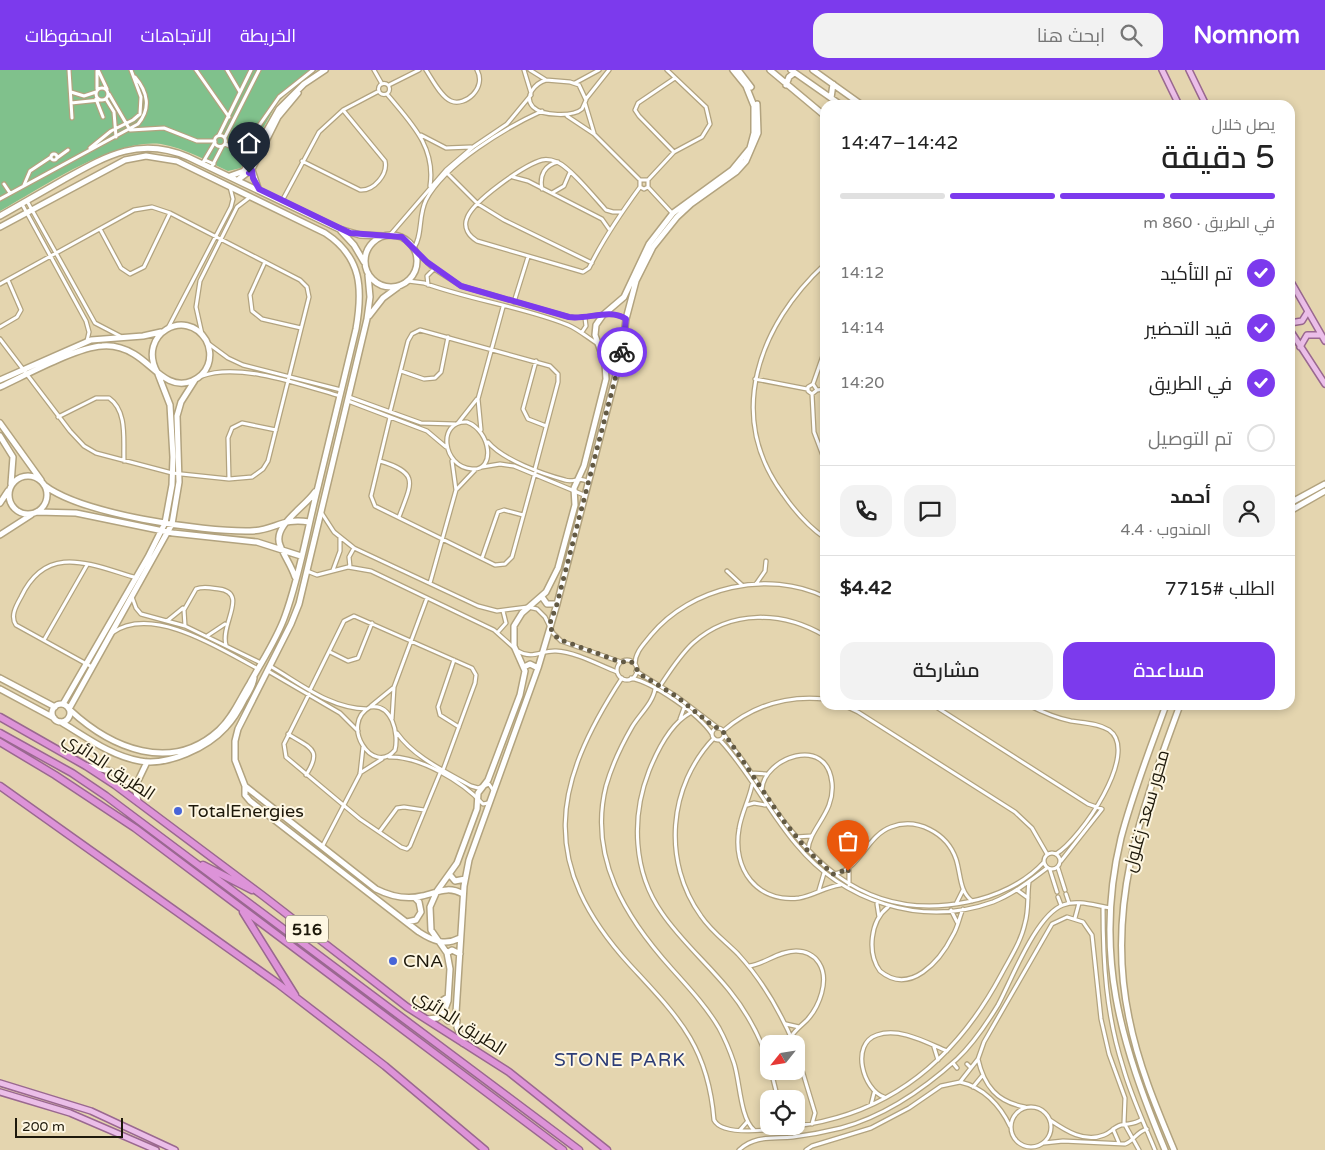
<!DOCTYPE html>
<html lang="ar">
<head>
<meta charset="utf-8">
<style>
	body { margin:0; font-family:"Varela Round",Cairo,sans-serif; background:#f2f2f2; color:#222; direction:rtl; height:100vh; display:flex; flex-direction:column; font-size:19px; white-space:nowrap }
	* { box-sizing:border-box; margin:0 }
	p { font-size:16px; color:#767676 }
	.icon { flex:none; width:28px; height:28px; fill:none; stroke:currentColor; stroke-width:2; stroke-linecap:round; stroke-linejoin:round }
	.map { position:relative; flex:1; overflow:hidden; direction:ltr }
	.drawer { position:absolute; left:820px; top:30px; width:475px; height:610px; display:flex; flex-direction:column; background:#fff; border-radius:15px; box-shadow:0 2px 8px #0003; direction:rtl }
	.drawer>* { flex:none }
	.needle { width:32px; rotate:240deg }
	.tools { position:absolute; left:760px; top:965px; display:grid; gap:10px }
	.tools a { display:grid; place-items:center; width:45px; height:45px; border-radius:10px; background:#fff; box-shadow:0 2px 8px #0003; font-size:25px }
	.scale { position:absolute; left:15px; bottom:12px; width:108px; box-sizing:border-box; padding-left:5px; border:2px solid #1d180a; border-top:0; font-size:14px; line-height:18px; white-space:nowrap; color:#1d180a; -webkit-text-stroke:4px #fef7e3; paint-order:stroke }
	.pin { position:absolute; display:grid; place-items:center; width:42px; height:42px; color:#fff; margin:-51px -21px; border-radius:50% 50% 50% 0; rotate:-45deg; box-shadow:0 0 5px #0007 }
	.pin .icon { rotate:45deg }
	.courier { position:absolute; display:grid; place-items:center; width:50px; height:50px; margin:-25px; border:4px solid #7c3aed; border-radius:50%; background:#fff; color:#222; box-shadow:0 1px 6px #0007 }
	.overview em { font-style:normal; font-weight:600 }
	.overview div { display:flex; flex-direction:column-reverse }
	.overview { display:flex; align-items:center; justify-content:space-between; height:85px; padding:0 20px }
	h1 { font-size:32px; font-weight:600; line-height:38px }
	.bar { display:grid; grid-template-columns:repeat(4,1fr); gap:8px 5px; align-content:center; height:60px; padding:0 20px }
	.bar i { height:6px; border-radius:4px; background:#e0e0e0 }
	.bar .active { background:#7c3aed }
	.bar p { grid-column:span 4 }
	.line { display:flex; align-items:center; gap:12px; padding:0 20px; border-top:1px solid #e0e0e0 }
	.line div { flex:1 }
	.round { display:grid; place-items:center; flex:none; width:52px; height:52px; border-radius:15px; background:#f2f2f2 }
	ol { padding:0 20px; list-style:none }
	li { display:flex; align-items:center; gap:15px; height:55px }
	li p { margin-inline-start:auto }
	li .icon { padding:5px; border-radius:50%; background:#7c3aed; color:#fff; stroke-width:4 }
	li:last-child { color:#767676 }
	li i { width:28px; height:28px; border:2px solid #e0e0e0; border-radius:50% }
	.cta { display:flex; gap:10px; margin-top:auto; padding:10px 20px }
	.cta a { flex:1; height:58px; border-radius:15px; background:#7c3aed; color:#fff; font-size:20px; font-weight:600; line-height:58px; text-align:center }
	.cta a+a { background:#f2f2f2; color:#222 }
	header { display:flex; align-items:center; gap:30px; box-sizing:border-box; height:70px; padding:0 25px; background:#7c3aed; color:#fff }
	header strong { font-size:24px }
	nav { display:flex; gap:28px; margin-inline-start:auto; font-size:18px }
	.search { width:350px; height:45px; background:#f2f2f2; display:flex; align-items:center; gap:12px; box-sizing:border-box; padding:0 18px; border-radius:15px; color:#767676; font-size:19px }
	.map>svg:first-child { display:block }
	.green { fill:#80c18c }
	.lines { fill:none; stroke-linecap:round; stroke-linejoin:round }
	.street-casing { stroke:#b2a37f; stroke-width:5.5 }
	.secondary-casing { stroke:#b2a37f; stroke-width:8 }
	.primary-casing { stroke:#9a6890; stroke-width:8 }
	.highway-casing { stroke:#9a6890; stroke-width:9 }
	.street { stroke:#fff; stroke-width:3 }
	.secondary { stroke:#fff; stroke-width:5 }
	.primary { stroke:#ebbee8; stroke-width:5 }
	.highway { stroke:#dd93d8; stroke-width:6 }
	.done { stroke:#635a44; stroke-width:5; stroke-dasharray:0 9 }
	.route { stroke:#7c3aed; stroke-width:6 }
	.poi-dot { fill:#4865d8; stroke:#fef7e3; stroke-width:2 }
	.labels { text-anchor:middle; stroke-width:4; stroke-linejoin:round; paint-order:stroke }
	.shield { fill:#fef7e3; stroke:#605b4b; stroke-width:1 }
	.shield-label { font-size:16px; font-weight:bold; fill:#1d180a }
	.street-label { font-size:18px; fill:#1d180a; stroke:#fef7e3 }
	.poi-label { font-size:18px; fill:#1d180a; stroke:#fef7e3; text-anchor:start }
	.neighbourhood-label { font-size:19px; letter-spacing:1px; fill:#2c3c76; stroke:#fef7e3 }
</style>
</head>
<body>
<header>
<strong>Nomnom</strong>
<div class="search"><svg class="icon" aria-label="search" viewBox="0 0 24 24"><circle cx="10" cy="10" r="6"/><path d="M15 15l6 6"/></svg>ابحث هنا</div>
<nav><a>الخريطة</a><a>الاتجاهات</a><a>المحفوظات</a></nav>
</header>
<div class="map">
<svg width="1325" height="1080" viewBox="0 0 1325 1080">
	<rect width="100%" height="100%" fill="#e4d5af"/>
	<!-- green -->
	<path class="green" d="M0,0H317L292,18L277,33L241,98L228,101C207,91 185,78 161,74C113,68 42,118 0,141Z"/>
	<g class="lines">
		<!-- street casing -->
		<g class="street-casing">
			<path id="street" d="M69,0L72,48
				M98,0L107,19
				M196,0L229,47
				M227,0L240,22
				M374,0L382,14
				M426,0C432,9 441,27 451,31C465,37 487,18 477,0
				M524,0L531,23
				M530,0L546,10
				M546,10L570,12L579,15L586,30L582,39C573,47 542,46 533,37C523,26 536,13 546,10Z
				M575,13L599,0
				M378.5 19a5.5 5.5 0 1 1 11 0a5.5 5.5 0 1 1-11 0Z
				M389,15L419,0
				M96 24a6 6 0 1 1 12 0a6 6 0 1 1-12 0Z
				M97,19V1
				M71,22L84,26L96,22
				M109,24L130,60L164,58L197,71H215
				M387,24C410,52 436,76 430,116
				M96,29L103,47
				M106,29L114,42L116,67
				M586,29L609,0
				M71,33L100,30
				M585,33L594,63
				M567,46L594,64L640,110
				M219,65L251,0
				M421,65L446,78L471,77
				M214.5 71a5.5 5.5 0 1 1 11 0a5.5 5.5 0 1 1-11 0Z
				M225,67L259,0
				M225,74L232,77L249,70L279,27L313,0
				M90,78L111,61L133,50L140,44L141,27L131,0
				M674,82L639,46L635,40L638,33L675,8
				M51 87a3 3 0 1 1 6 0a3 3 0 1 1-6 0Z
				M57,88L68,80
				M205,90L214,94
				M302,91L360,120C374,121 388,104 385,91L343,40
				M202,94L215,72
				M211,98L222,77
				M448,104L478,134L504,150L592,193
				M513,107L528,111L602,149L609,159
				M648,110H640V117L644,119L648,117V110L674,82L702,67L710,54L706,37L667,0
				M4,114L10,123
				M24,115L30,101L51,87
				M648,117L673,144
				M542,119C539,105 545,95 558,92
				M552,123L564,116L570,102
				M0,129L138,54C151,39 148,22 135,7
				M27,131L95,253L120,266
				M282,131L319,62L343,40L379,21
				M22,134L86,251L89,262L87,271
				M622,142H613L606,140C595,128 570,97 557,92C552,90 547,89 542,90C524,95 473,131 467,148C463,158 469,166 477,171L583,202L589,198C603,169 621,143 640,117
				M100,159L121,198L130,204L144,197L170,143
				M390,165L446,100L473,77L507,54L531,25
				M414,178C423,164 418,146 426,130C445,94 505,58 542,41
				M414,180L434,199L461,216L569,247C587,250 610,238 626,249
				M265,192L250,225L252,241L262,249L301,258
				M825,194C759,255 725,345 783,424C794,440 809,457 825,468
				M408,211L424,213C470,230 524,237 568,255C587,263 602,283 622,282
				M0,214L134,140L152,137L170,143L300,210L307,217L309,227L268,391L263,399L252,407L229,409L172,403L96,383L84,376L70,361L0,269
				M428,215L427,206L434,199
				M514,232L528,187
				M0,257L17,247L21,240L8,210
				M168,258L231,137L233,129L230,117
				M582,262L586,256L585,248
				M202,264L196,237L200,211L237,137L250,127
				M209,274L228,288L243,295L341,320
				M536,291L523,339L528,349L546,356
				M401,301L424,309L435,308L441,302L448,267
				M202,306C239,292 302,315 340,326
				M755,309L807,319
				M813,314L817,320L812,324L808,321V317L813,314L825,280
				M817,320L825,319
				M812,324L814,362L825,391
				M349,327L421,353L455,354
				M348,331L427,361L446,377
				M390,342L408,271L412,264L420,260L550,296L558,304V312L535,399
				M58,347L96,328H109C128,341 123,371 124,391
				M390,347L371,426L375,436L495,495L505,494L512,487L535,403
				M467,352C491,361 496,401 472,399C442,397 437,350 467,352Z
				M458,353L477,329
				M481,360L478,329L503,237
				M488,372C503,390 543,404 565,410C574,413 580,406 588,412
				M380,391C421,403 411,414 399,447
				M482,397L500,394L514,396L584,425
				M229,409L228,368L232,358L242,353L276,360
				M457,419L475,400
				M321,442L334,462L354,478L478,536L497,541L528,537L537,539L545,547L553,563L561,571L621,592
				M482,488L498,442L504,440L523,445
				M350,497L349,487L354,478
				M333,500L340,481V468
				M307,501L317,505L348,497L371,501L494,560L513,577
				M727,501L742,515
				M430,513L456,420L452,391
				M756,514L765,501L766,491
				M132,527L136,538L141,544L185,556L261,593
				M167,551L183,538
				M185,556L184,540L196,519C203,516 211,518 219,519C249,523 220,554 226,575
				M498,562L506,553L503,541
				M112,563C152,534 221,579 258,599
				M207,566L225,554
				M44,570L87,495
				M518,581C532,590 542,580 556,581C576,582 599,595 617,602
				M330,582L348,591L358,588L372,553
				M454,590L438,637L440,645L459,657
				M617 600a10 10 0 1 1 20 0a10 10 0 1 1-20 0Z
				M635,594C635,582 644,574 651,565C691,517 768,499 825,527
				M270,596C301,614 329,638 367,639
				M92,597L16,555C10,546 16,536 21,527C47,472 91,495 137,508
				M268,601L340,643L358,661
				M636,601L676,626L718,658
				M622,608C552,715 538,794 630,895C677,946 708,975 714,1050C723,1068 778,1059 796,1056
				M631,608C654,613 699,644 712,664
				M660,616C670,601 680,585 693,573C731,539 783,541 825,566
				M655,619C653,633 639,645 632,657C621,676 612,695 606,716C588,788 626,848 672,899C689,918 706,936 719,958C725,969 730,981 734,993C740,1011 740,1048 754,1060
				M310,620L344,551L354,546L472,598L476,605L475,613L443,700
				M309,624L284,674L286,687L360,749L401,777L407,779L410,776L440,703
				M843,635L858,642L1015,742L1032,758L1047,784
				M933,635L1088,734L1102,739L1061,791
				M1028,635C1042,642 1056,648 1071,651C1083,653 1098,653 1109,660C1141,682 1080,770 1056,784
				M371,636L393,618
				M370,637C392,633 399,664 395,680C373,707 339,654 370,637Z
				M690,643C670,654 657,681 649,701C631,747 633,802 662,843C681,871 708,894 729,920C747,942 760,967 769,993
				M392,649L394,617L427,528
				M680,649L684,638
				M712 664a6 6 0 1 1 12 0a6 6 0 1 1-12 0Z
				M723,661C752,636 787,625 825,629
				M397,663C415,688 445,701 471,716L478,718L489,714L493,720
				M288,664C310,678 323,679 306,705
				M724,664C731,677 742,688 750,701C801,784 860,854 967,832C995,827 1025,813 1044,792
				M714,668C668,716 662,792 701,846C711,861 725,871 738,884C762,910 780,941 794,974
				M720,670C749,701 768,741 796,774C843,831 921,858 993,832C1013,824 1030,811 1047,798
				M389,687C420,686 463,712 483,734L488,733
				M360,703L382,689
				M751,703L766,704
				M752,715C749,730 741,744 739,759C732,799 757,833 799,828C813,826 825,817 840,815
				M762,719C764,688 827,664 832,713C835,743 810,757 808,780
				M747,735L754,733L765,735
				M380,761L397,738L404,737L424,740
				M796,767L811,766
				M322,777L360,704L363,677
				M1044 791a8 8 0 1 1 16 0a8 8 0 1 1-16 0Z
				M1058,798L1065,820
				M849,799V815
				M1050,800L1057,822
				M833,804C859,802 866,766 891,757C917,747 947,763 956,789C961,804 959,821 972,831
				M819,820L824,803
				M1017,820L1028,828
				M1066,824L1069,833
				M1058,827L1061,835
				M877,834L879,847
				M956,834L963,820
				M888,837C870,851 867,883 880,901C910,926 940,891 953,865C958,857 959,848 963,839
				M1103,837C1103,892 1106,944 1123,997C1131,1026 1144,1053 1155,1080
				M951,840L957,852
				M1075,848L1079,833
				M749,896C765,894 778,881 796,881C805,881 814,885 819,893C830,910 819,937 807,950C801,956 795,960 791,967
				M786,954L799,957
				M934,977L938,990
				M796,980L815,1043L812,1054
				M978,989C984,1016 997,1032 1025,1037
				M953,993L957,998
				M967,994L971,998
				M771,1001L778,1029
				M960,1012C983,1017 1000,1035 1010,1056
				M973,1017L982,1006
				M884,1027C863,1020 850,974 877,965C900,957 927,973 947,981
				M871,1035L874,1023
				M1011 1057a20 20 0 1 1 40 0a20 20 0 1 1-40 0Z
				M1050,1050C1066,1061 1085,1073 1104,1065C1110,1063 1114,1057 1121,1055C1130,1053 1134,1055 1142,1049
				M796,1056C891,1044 957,987 1001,905C1010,888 1021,872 1025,853C1029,840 1027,826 1029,812
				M1113,1059L1119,1073
				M740,1060L747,1052
				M1044,1073L1063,1071L1125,1074C1134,1071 1136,1062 1147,1059
				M739,1080C755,1065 773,1069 793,1067C809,1065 825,1062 841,1058C885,1046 924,1019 957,989C973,974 987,953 998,935C1012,909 1036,845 1063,835C1077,829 1096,836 1111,838
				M806,1080L812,1076L871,1058L909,1038L941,1016L960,1012L978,989L984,972L1052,854L1067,847L1083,852L1092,865L1101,949L1109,984L1125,1028L1124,1053L1139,1080"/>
		</g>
		<!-- secondary casing -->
		<g class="secondary-casing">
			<path id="secondary" d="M738,0L751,17
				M770,0L825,46
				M791,0L841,35
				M813,0L862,35
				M786,15L789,7L794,3
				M831,28L833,14
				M252,100L258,118
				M230,106L244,101L279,39L304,14L325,0
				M239,109L252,99L278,47L298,23
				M0,146C21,134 42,122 63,110C106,86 139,66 188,87L339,159L360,165L383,166
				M0,157L125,90L146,86L177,91L325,163C362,187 363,219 356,259C343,312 330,365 318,417C307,460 300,505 285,546C277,569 262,591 250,613C240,629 233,647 219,660C171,704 111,678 70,640
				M341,161L354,175L364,192
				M365 191a26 26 0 1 1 52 0a26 26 0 1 1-52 0Z
				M368,205L370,227L367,249L299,534L291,554L238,659L235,671V690L245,716L376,819C390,826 406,830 422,826C437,823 447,815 463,824
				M369,246L383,228L398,217
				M605,293L614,292L618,297
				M0,310L91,270L143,266L161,262
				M0,317C24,306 77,277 102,276C113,275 124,278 134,284C153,295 168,321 192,311C199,308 205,303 208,295C211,287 210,277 206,270C186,237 137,264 157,302
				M0,353L41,410
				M0,366L13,387L11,414
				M9 425a19 19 0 1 1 38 0a19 19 0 1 1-38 0Z
				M44,415C81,444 202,462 250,461C274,461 282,447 309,452
				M0,433L8,421
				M1290,433L1325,414
				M1290,441L1325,421
				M37,442L76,443L173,463L257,472L301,486
				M0,465L31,445
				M295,507C291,495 284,486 280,475C272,456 305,437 315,422
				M542,527L547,534H557
				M524,597L530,594L538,598
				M0,608L55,637
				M0,619L54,648
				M63,634L148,487L165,453L172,415L173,387L170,335L158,304
				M52 643a9 9 0 1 1 18 0a9 9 0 1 1-18 0Z
				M69,639L172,454L179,412L177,346L181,332L195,310
				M61,652C86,667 111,686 140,691C168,696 207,678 226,657C234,649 240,638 245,628C249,622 253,615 254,608
				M86,696L111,701L135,717
				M245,716V725L250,731L419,862C433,871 445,876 460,868
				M138,732L135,717L147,692
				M450,805L455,811L465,809
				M407,852L416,850L421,842L419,832L415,828
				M447,883L452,880L460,884
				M429,935L440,932L448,927
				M442,944L448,951H457
				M427,949L437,948L444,942L448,931L450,899L447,883L431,860L430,837L437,821L457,793L477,739L478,723L488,710L520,625L525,601L514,576V556L522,543L546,522L558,498L575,435L574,418L584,396L606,309L605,293L595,265L596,255L603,245L624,227L649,174L673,143L732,100L750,78L754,63V36L746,16L733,0
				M463,973L457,957L456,943L464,816L469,790L538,598L557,534L622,282L626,249L636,211L653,177L677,147L691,134L736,102L746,91L758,63L757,34
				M1165,1080C1121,974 1093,884 1121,768C1133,722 1150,679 1166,635
				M1174,1080C1156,1037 1138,994 1129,948C1105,835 1142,739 1180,635"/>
		</g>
		<!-- primary casing -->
		<g class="primary-casing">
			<path id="primary" d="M1162,0L1179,35
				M1189,0L1206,35
				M1290,210L1325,271
				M1290,253L1302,251L1307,243
				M1290,260L1325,314
				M1300,277L1307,265H1320
				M0,1013L91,1041L175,1080
				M0,1022L70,1043L156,1080"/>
		</g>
		<!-- highway casing -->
		<g class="highway-casing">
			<path id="highway" d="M0,647L86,696L115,715L262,825L407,937L509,1002L607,1080
				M0,663L72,703L106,726L579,1080
				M0,672L55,705L135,758L563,1080
				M0,716L277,913L385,996L485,1080
				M203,795L252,820
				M243,842L295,925"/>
		</g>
		<!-- street -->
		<use href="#street" class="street"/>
		<!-- secondary -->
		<use href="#secondary" class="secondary"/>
		<!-- primary -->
		<use href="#primary" class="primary"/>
		<!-- highway -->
		<use href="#highway" class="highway"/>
	</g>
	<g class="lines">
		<!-- done -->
		<path class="done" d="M622,282L557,534L549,556L558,569L621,592L631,591L640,604L676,626L713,656L722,660L782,749L808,781L833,804L849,799L848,801"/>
		<!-- route -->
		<path class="route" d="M249,103L252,100L253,108L259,119L350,163L402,167L427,192L461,216L569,247C587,250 610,238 626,249L622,282"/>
	</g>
	<!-- markers -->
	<g class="poi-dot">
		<circle cx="178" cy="741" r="5"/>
		<circle cx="393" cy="891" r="5"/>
	</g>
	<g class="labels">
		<!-- shield labels -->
		<rect class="shield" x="286" y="845.5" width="42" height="27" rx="4"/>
		<g class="shield-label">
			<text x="307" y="865">516</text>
		</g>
		<!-- street labels -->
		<g class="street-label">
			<text transform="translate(109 696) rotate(34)" y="6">الطريق الدائري</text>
			<text transform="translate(1146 741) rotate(-74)" y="6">محور سعد زغلول</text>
			<text transform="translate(460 952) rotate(33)" y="6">الطريق الدائري</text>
		</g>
		<!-- poi labels -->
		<g class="poi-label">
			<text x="188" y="747">TotalEnergies</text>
			<text x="403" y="897">CNA</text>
		</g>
		<!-- neighbourhood labels -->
		<g class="neighbourhood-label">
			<text x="620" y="996">STONE PARK</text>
		</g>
	</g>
</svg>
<div class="tools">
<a><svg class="needle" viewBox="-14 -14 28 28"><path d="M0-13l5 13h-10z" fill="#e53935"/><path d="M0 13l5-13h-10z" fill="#767676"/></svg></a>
<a><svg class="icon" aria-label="locate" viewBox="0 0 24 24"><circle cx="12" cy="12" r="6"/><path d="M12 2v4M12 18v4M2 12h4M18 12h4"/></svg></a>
</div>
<div class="scale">200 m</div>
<div class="pin" style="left:848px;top:801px;background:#ea580c"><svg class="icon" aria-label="bag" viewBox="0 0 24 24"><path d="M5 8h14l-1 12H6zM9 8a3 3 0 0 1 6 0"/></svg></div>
<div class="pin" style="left:249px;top:103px;background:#1f2937"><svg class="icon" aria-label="home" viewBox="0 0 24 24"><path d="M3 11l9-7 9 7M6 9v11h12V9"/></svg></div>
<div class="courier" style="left:622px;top:282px"><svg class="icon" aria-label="bike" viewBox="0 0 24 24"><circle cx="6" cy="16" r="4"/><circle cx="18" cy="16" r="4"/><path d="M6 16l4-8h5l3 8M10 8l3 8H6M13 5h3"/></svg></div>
<section class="drawer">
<div class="overview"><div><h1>5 دقيقة</h1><p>يصل خلال</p></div><em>14:42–14:47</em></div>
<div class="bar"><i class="active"></i><i class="active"></i><i class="active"></i><i></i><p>في الطريق · 860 m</p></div>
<ol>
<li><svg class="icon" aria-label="check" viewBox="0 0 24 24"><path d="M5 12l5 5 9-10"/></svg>تم التأكيد<p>14:12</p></li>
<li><svg class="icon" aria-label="check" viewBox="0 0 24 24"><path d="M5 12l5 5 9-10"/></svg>قيد التحضير<p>14:14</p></li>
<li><svg class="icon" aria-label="check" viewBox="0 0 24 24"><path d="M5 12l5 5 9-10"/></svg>في الطريق<p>14:20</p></li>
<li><i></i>تم التوصيل</li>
</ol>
<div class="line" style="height:90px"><a class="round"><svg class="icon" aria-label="person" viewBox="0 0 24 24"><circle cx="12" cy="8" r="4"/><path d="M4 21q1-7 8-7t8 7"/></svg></a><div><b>أحمد</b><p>المندوب · 4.4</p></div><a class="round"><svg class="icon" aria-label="chat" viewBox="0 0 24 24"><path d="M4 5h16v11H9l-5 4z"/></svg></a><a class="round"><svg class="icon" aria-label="phone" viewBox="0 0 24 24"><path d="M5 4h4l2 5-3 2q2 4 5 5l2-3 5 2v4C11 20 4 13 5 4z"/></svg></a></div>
<div class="line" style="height:65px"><div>الطلب #7715</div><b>$4.42</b></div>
<div class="cta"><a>مساعدة</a><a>مشاركة</a></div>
</section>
</div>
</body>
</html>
